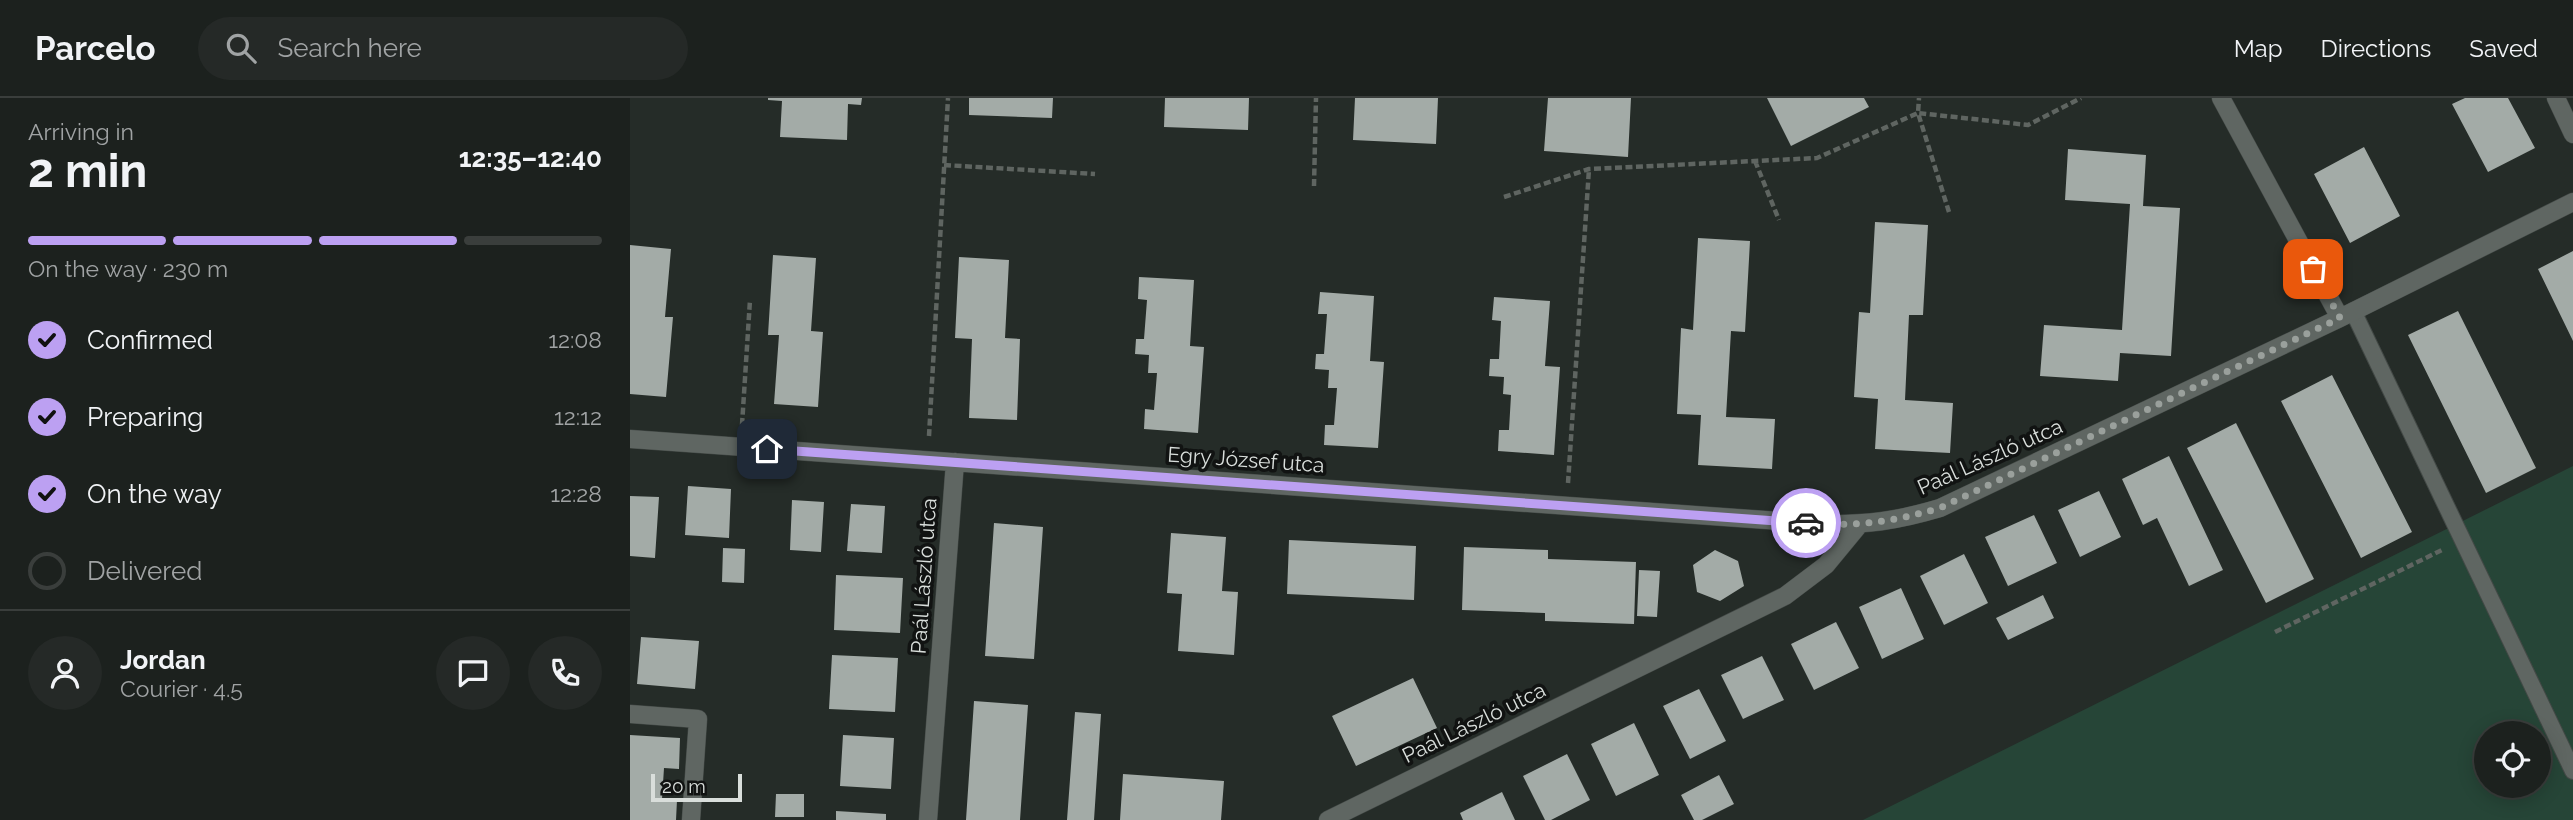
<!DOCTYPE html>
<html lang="en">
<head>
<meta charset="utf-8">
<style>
	body { margin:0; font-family:Raleway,sans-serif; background:#252927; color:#f1f3f6; height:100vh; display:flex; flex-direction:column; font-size:26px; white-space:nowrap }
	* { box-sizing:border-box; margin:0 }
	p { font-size:23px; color:#a0a3a4 }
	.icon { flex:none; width:38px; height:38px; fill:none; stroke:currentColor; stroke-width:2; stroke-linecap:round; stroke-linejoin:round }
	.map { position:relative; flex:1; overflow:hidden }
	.sheet { display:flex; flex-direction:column; background:#1c211e; width:630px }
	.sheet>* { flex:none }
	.tools { position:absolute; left:1844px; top:623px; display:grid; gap:14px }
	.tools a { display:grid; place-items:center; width:77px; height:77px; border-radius:50%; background:#1c211e; box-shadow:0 4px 18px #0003,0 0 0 2px #3a3e3c; font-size:35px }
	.scale { position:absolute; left:21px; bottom:18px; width:91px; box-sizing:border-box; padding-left:7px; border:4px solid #d9dedb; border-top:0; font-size:19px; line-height:24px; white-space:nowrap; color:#d9dedb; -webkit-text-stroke:5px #111312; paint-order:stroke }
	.pin { position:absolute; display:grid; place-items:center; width:60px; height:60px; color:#fff; margin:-30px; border-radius:14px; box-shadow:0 4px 10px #0006 }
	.courier { position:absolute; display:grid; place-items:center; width:70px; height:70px; margin:-35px; border:5px solid #bca0f2; border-radius:50%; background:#fff; color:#222; box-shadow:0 2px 9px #0007 }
	.overview em { font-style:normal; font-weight:700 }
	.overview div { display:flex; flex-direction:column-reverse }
	.overview { display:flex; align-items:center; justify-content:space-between; height:119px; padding:0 28px }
	h1 { font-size:46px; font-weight:700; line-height:52px }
	.bar { display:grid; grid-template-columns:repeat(4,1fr); gap:10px 7px; align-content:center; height:84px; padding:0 28px }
	.bar i { height:9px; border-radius:5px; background:#3a3e3c }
	.bar .current { background:#bca0f2 }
	.bar p { grid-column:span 4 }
	.line { display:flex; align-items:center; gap:18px; padding:0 28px; border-top:2px solid #3a3e3c }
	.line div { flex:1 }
	.round { display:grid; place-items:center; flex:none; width:74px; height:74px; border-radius:37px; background:#252927 }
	ol { padding:0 28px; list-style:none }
	li { display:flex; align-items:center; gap:21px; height:77px }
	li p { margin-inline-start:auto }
	li .icon { padding:7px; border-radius:50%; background:#bca0f2; color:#111; stroke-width:4 }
	li:last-child { color:#a0a3a4 }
	li i { width:38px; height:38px; border:4px solid #3a3e3c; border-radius:50% }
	header { display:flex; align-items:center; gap:42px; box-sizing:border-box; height:98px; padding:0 35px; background:#1c211e; border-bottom:2px solid #3a3e3c }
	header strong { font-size:33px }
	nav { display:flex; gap:38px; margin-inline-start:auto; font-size:24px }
	.search { width:490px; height:63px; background:#252927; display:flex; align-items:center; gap:18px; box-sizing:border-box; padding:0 24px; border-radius:38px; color:#a0a3a4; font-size:26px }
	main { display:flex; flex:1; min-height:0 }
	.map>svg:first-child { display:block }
	.green { fill:#264537; fill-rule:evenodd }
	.building { fill:#a3aba7 }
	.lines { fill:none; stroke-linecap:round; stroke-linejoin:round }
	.service-casing { stroke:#434946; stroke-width:18 }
	.minor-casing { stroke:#434946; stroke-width:19 }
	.path { stroke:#5f6561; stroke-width:4.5; stroke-dasharray:7 3.5; stroke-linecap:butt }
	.service { stroke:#5f6662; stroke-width:16 }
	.minor { stroke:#5f6662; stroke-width:18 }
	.done { stroke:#9aa09c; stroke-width:7; stroke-dasharray:0 12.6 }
	.route { stroke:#bca0f2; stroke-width:9 }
	.labels { text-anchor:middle; stroke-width:7; stroke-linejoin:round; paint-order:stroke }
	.street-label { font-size:21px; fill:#d9dedb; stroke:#111312 }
</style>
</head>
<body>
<header>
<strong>Parcelo</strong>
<div class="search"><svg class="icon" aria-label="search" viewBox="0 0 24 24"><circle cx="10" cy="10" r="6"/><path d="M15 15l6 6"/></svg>Search here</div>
<nav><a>Map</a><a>Directions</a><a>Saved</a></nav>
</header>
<main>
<section class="sheet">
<div class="overview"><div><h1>2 min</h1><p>Arriving in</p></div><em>12:35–12:40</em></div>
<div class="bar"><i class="current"></i><i class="current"></i><i class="current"></i><i></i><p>On the way · 230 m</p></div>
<ol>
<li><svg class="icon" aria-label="check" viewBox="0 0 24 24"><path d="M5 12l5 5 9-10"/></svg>Confirmed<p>12:08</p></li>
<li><svg class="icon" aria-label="check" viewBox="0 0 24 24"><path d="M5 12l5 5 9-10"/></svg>Preparing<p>12:12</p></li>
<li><svg class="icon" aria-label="check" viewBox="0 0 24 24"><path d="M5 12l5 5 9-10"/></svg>On the way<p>12:28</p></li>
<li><i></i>Delivered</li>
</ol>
<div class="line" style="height:126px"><a class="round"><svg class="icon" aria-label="person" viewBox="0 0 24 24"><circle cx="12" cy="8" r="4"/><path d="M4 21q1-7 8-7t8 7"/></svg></a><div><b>Jordan</b><p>Courier · 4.5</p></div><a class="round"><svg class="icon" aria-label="chat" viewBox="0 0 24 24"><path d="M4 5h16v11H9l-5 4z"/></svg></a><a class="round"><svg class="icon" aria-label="phone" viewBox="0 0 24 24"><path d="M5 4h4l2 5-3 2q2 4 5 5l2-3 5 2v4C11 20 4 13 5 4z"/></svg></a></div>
</section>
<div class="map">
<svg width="1943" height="722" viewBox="0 0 1943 722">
	<rect width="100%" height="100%" fill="#252c28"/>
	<!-- green -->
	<path class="green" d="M1943,368V722H1233ZM1857,635H1909V688H1857Z"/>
	<!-- building -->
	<path class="building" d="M138,0H232L231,7L218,6L217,42L150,39L152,3L138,2Z
		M339,0H423L422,20L339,17Z
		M535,0H619L618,32L534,29Z
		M725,0H808L806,46L723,42Z
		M918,0H1001L998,59L914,53Z
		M1137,0H1234L1239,9L1161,48Z
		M1835,0H1878L1905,50L1858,74L1822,6Z
		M1734,49L1770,118L1720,145L1684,76Z
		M1438,51L1516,57L1513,108L1550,110L1541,258L1490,255L1488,283L1410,278L1414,227L1492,232L1500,106L1435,102Z
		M1245,124L1298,127L1293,217H1279L1275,302L1323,305L1320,355L1245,351L1248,301L1224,299L1229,214L1240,215Z
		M1068,140L1120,143L1115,234L1101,233L1096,319L1145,321L1142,371L1068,367L1071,317L1047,316L1051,230L1063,232Z
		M0,147L41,151L35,219H43L36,299L0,296Z
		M1943,153V243L1908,171Z
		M143,157L186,160L181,233L193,234L188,309L144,306L149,237H138Z
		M329,159L379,162L375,240L390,241L387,322L339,320L342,241L325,240Z
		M509,179L564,182L560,248L574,249L568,335L514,331L515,311L524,312L527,275H518L519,257L505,256L506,241H514L517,202L508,201Z
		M690,194L744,198L740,263L754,264L748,350L694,347L695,327H704L707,290H698L699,272L685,271L686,256H694L697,216H688Z
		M864,199L920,203L915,268L930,269L924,357L868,353L869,332H879L881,297L873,296L874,279L859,278L860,261H869L871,223L862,222Z
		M1828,213L1906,370L1856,395L1778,237Z
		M1702,277L1782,434L1731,460L1651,303Z
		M1606,325L1684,481L1636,505L1557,350Z
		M1539,358L1593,472L1559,488L1527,420L1513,427L1492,381Z
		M58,388L101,391L99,440L55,437Z
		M1469,393L1491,439L1450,459L1428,412Z
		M0,398L29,399L25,460L0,458Z
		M162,402L194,404L191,454L160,452Z
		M221,406L255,408L252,455L217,453Z
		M1404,417L1427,465L1378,488L1355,439Z
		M364,425L413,429L404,561L355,558Z
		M541,435L596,439L592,493L608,494L604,557L548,553L552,496L537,495Z
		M659,442L786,448L784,502L657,496Z
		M834,449L918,452V461L1006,464L1004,526L915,523V515L832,512Z
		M93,450L115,451L114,485L92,484Z
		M1085,452L1108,463L1114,488L1090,503L1067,494L1063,467Z
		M1334,456L1358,505L1314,527L1290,478Z
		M1009,472L1030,473L1027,519L1007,518Z
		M206,477L273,480L270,535L204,532Z
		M1271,490L1294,541L1252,561L1229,509Z
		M1413,497L1424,520L1378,542L1366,520Z
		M1206,524L1229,570L1184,592L1161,546Z
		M11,539L69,543L65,591L7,586Z
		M202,557L268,560L265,614L199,611Z
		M1132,558L1154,602L1113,621L1091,577Z
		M783,580L807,630L726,668L702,618Z
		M1069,591L1096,643L1060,661L1033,608Z
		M344,603L398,607L390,722H336Z
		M445,614L471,616L464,722H437Z
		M1004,625L1029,677L986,698L961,646Z
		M0,637L50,640L49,671L34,670L32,701L47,702L46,722H0Z
		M213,637L264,640L261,691L210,688Z
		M937,656L960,702L921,722H915L893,678Z
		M493,676L594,683L591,722H490Z
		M1089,677L1104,706L1072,722H1064L1051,697Z
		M872,694L885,722H833L830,715Z
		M146,696H174V719H145Z
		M206,713L256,716V722H206Z"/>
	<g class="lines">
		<!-- service casing -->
		<g class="service-casing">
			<path id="service" d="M1723,213L1943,673"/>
		</g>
		<!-- minor casing -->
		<g class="minor-casing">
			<path id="minor" d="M1591,0L1710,220
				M1926,0L1943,36
				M0,341L1191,426C1237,427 1266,423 1310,410L1710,220L1943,104
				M0,616L68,621L61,722
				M298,722L325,364
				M698,722L1155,498L1196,467L1229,427"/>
		</g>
		<!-- path -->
		<path class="path" d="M1125,63L1149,122
			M314,67L465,76
			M684,88L686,0
			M874,99L959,71L1187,60L1288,15L1289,0
			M1319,114L1288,15L1398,27L1451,0
			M112,327L120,202
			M299,338L318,0
			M938,385L959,71
			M1645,534L1814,451"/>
		<!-- service -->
		<use href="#service" class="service"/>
		<!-- minor -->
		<use href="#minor" class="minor"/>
	</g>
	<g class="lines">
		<!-- done -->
		<path class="done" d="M1176,425C1227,429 1261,424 1310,410L1710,220L1683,171"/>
		<!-- route -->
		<path class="route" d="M137,351L1176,425"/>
	</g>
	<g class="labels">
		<!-- street labels -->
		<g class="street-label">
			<text transform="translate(1360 359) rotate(-24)" y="7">Paál László utca</text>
			<text transform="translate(616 362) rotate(4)" y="7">Egry József utca</text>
			<text transform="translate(294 478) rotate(-86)" y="7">Paál László utca</text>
			<text transform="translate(844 625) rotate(-26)" y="7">Paál László utca</text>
		</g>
	</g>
</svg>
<div class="tools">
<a><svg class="icon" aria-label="locate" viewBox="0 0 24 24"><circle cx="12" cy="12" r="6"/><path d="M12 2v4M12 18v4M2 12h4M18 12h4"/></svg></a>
</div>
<div class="scale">20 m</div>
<div class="pin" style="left:1683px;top:171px;background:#ea580c"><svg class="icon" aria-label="bag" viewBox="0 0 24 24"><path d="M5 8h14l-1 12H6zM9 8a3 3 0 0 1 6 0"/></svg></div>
<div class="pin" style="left:137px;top:351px;background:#1f2937"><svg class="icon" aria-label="home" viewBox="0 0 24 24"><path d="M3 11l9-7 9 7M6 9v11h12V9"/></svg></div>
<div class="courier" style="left:1176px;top:425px"><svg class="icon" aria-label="car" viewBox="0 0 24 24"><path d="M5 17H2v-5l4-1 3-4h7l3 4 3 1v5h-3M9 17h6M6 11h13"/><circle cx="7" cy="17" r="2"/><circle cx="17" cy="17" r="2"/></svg></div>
</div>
</main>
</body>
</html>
